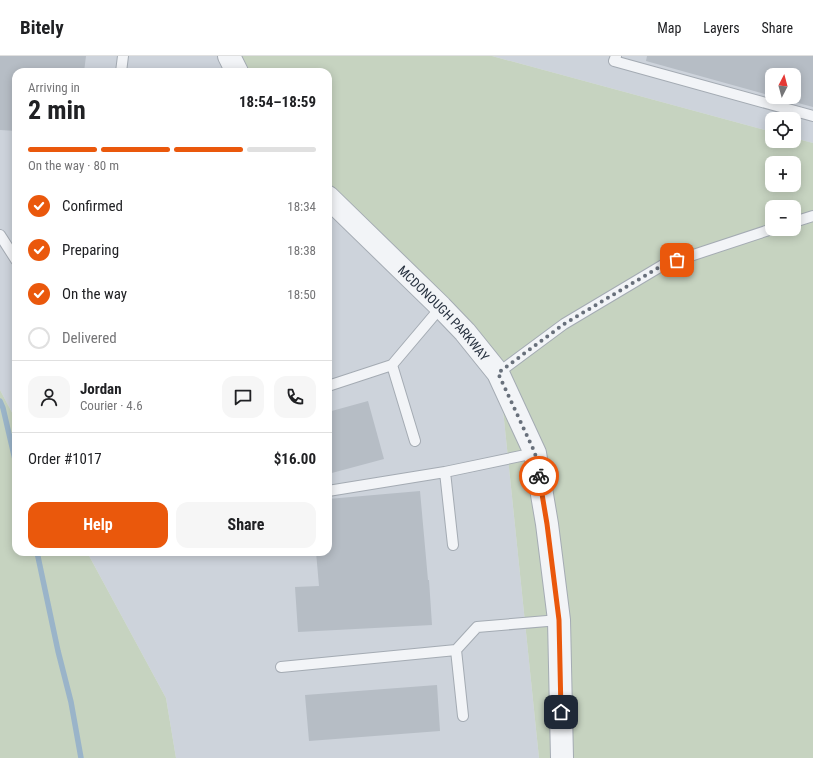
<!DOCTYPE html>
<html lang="en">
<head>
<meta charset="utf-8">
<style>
	body { margin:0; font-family:"Roboto Condensed",sans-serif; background:#f6f6f6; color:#202124; height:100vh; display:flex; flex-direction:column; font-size:15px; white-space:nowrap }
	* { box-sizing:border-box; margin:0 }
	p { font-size:13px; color:#757577 }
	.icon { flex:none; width:22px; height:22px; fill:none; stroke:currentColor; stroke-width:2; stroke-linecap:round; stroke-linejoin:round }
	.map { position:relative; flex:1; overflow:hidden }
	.side { position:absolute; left:12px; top:12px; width:320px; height:488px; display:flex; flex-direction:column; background:#fff; border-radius:12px; box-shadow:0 2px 10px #0003 }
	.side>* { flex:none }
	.needle { width:26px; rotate:6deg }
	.buttons { position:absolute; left:765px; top:12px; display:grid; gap:8px }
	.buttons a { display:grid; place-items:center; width:36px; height:36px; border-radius:8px; background:#fff; box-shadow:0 2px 10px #0003; font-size:20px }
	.pin { position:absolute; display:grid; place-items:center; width:34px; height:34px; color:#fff; margin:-17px; border-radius:8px; box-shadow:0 2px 6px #0006 }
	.courier { position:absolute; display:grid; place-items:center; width:40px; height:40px; margin:-20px; border:3px solid #ea580c; border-radius:50%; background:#fff; color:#222; box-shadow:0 1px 5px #0007 }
	.head em { font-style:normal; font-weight:700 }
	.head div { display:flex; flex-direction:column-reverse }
	.head { display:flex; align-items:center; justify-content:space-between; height:68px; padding:0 16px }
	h1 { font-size:26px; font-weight:700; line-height:30px }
	.bar { display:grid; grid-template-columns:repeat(4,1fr); gap:6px 4px; align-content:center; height:48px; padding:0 16px }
	.bar i { height:5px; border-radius:3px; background:#e0e0e0 }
	.bar .on { background:#ea580c }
	.bar p { grid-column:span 4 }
	.line { display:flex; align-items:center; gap:10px; padding:0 16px; border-top:1px solid #e0e0e0 }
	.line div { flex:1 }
	.round { display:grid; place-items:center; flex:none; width:42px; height:42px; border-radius:12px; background:#f6f6f6 }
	ol { padding:0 16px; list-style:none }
	li { display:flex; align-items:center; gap:12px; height:44px }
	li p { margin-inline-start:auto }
	li .icon { padding:4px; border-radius:50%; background:#ea580c; color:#fff; stroke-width:4 }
	li:last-child { color:#757577 }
	li i { width:22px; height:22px; border:2px solid #e0e0e0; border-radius:50% }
	.action { display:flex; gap:8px; margin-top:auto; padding:8px 16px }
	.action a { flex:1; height:46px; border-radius:12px; background:#ea580c; color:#fff; font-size:16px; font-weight:700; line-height:46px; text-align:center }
	.action a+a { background:#f6f6f6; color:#202124 }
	header { display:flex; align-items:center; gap:24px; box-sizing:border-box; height:56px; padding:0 20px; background:#fff; border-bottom:1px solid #e0e0e0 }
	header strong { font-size:19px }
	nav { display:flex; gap:22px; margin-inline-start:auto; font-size:14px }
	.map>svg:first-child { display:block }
	.built { fill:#cdd3db; fill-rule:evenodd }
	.green { fill:#c6d3c0; fill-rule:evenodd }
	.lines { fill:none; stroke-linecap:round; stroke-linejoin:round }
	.stream { stroke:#9ab4c9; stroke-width:5.5 }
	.building { fill:#b6bdc5 }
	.service-casing { stroke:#a4abb3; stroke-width:12 }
	.tertiary-casing { stroke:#a4abb3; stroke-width:24 }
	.service { stroke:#f2f4f7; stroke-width:10 }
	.tertiary { stroke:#f2f4f7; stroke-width:22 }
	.done { stroke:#68707b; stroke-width:4; stroke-dasharray:0 7.2 }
	.route { stroke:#ea580c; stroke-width:5 }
	.labels { text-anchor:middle; stroke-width:3; stroke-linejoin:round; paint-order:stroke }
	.street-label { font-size:13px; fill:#283240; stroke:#eff2f6 }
</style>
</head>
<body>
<header>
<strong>Bitely</strong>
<nav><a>Map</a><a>Layers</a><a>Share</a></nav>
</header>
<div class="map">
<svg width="813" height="702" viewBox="0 0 813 702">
	<rect width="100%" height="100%" fill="#dfe4e9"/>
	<!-- built -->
	<path class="built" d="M0,0H233L231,16H16V364L0,334Z
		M492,0H813V87L794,82V63H772V76ZM772,19H794V41H772Z
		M328,148L499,315L539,702H176L166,642L87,496H328Z"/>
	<!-- green -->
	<path class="green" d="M233,0H492L772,76V85H794V82L813,87V702H539L499,315L328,148V16H231ZM772,107H794V129H772ZM772,151H794V173H772Z
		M0,334L16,364V496H87L166,642L176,702H0Z"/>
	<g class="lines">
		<!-- stream -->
		<path class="stream" d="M0,345L3,352L16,408
			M37,496L58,595L71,646L81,702"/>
	</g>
	<!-- building -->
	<path class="building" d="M0,0H86L84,16H16V75L0,74Z
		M647,0H813V51L776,41H794V19H772V40L646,5Z
		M368,345L384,403L328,418V356Z
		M420,435L428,524H429L432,569L298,576L295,531L319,530L316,496H328V443Z
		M437,629L440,675L309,685L305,639Z"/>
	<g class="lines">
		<!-- service casing -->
		<g class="service-casing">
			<path id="service" d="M616,0L614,5L813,60
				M121,16L123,0
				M794,166L813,160
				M0,179L16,204
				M498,317L564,268L663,209L772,173
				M328,330L392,309
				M415,385L392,309L441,251
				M328,435L445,416
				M453,489L445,416L535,397
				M456,594L463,660
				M281,611L456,594L477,571L559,564"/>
		</g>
		<!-- tertiary casing -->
		<g class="tertiary-casing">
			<g id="tertiary">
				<path d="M229,0L237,16"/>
				<path id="s1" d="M328,141L441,251L465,276L498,317L535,397L547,468L559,564L562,702"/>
			</g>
		</g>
		<!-- service -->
		<use href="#service" class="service"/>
		<!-- tertiary -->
		<use href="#tertiary" class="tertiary"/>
	</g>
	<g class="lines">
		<!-- done -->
		<path class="done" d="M539,420L535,397L498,317L564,268L663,209L677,204"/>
		<!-- route -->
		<path class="route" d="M539,420L547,468L559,564L561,656"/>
	</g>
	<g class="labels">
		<!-- street labels -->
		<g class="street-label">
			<text dy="5" stroke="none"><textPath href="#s1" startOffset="164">MCDONOUGH PARKWAY</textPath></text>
		</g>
	</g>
</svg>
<div class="buttons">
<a><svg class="needle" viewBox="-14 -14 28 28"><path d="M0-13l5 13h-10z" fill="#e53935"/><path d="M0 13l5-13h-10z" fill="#757577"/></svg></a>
<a><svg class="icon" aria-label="locate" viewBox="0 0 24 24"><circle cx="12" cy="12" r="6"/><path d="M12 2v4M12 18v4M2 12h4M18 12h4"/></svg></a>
<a>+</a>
<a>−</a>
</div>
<div class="pin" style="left:677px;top:204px;background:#ea580c"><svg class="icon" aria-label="bag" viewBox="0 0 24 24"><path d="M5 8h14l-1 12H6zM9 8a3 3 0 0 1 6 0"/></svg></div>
<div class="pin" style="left:561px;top:656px;background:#1f2937"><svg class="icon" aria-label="home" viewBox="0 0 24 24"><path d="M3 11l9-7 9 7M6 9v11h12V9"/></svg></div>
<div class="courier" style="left:539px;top:420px"><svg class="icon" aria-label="bike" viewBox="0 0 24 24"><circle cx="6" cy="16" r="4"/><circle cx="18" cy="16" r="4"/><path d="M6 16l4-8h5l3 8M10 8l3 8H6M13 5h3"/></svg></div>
<section class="side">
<div class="head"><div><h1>2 min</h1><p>Arriving in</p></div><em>18:54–18:59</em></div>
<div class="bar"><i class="on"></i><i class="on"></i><i class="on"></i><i></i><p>On the way · 80 m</p></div>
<ol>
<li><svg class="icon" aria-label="check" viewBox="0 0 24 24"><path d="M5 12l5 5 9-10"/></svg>Confirmed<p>18:34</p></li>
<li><svg class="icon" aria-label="check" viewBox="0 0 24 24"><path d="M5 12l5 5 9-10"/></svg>Preparing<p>18:38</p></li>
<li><svg class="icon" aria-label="check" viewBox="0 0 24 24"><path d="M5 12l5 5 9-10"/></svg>On the way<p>18:50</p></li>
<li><i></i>Delivered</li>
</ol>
<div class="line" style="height:72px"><a class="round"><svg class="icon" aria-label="person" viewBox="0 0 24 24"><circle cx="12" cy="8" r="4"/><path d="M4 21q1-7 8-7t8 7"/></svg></a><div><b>Jordan</b><p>Courier · 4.6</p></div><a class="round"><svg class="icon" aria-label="chat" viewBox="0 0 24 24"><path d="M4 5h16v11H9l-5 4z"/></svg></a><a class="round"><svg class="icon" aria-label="phone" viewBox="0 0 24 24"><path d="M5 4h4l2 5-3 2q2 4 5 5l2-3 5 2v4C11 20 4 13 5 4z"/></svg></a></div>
<div class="line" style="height:52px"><div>Order #1017</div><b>$16.00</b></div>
<div class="action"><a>Help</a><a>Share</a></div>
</section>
</div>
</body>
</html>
